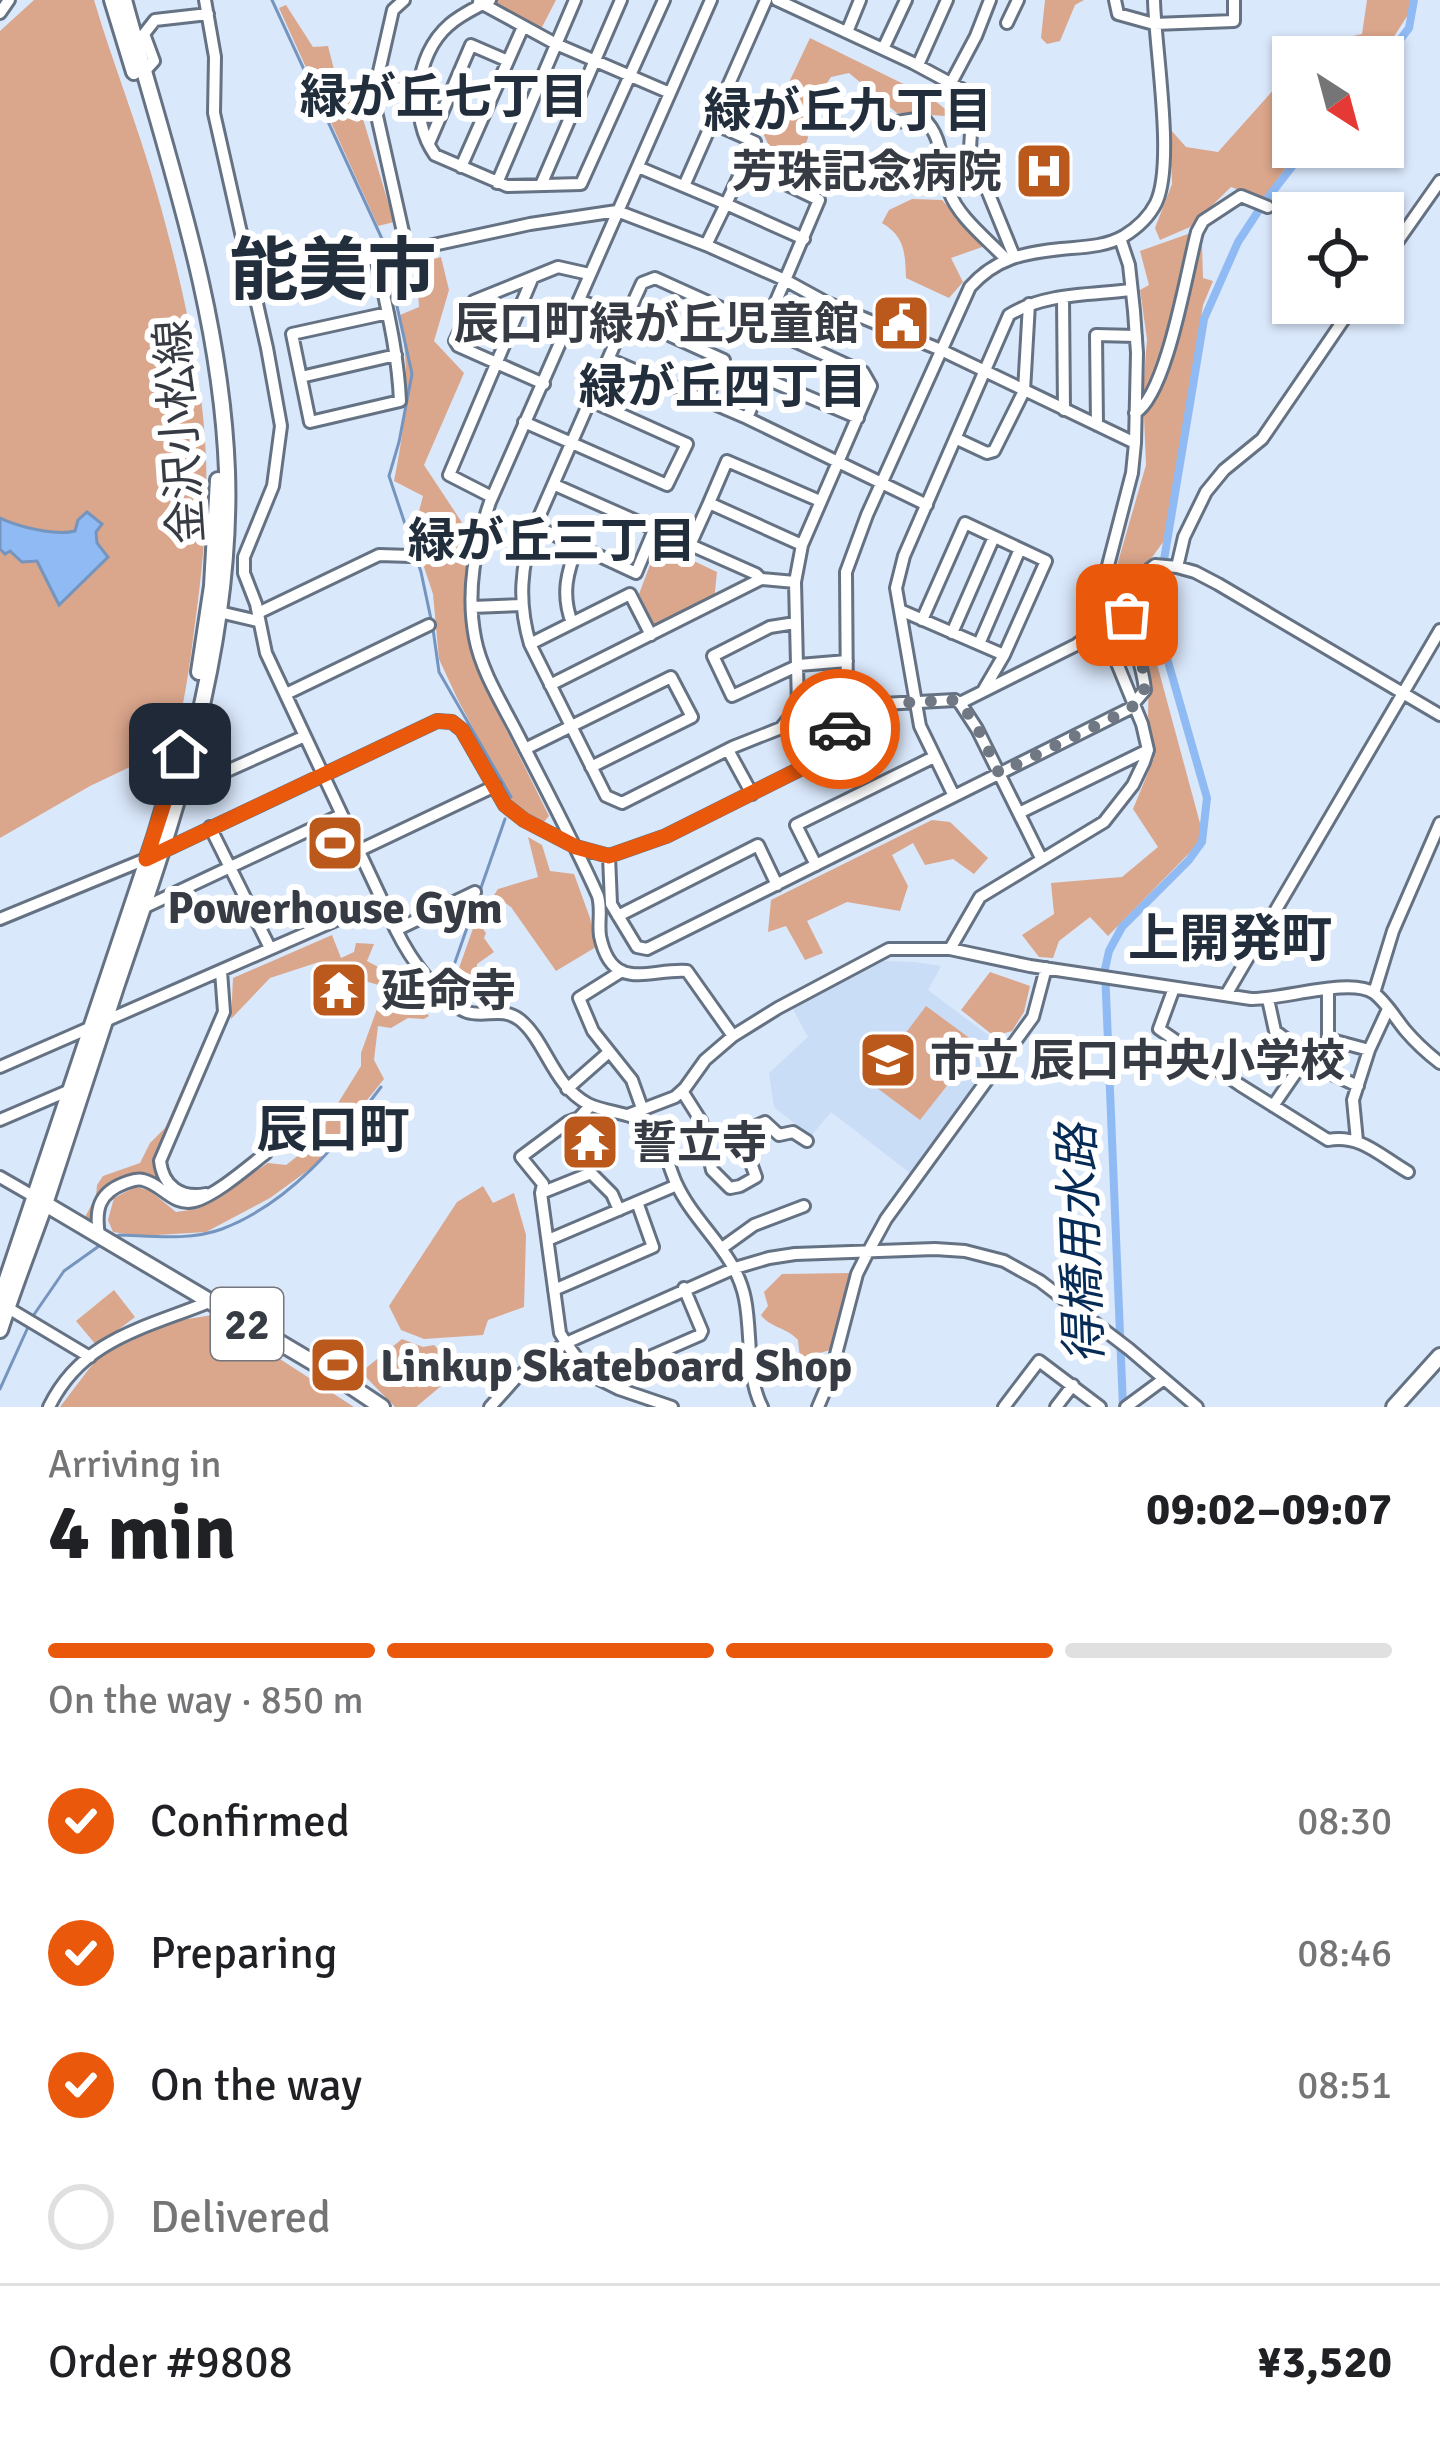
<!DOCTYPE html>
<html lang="en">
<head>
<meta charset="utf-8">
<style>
	body { margin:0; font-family:Signika,"Noto Sans JP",sans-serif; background:#f2f2f2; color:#202124; height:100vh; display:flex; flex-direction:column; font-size:45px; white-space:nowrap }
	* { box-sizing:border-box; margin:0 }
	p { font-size:39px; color:#757577 }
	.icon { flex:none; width:66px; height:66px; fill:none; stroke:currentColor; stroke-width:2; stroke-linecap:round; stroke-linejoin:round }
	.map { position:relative; height:1407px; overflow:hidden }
	.panel { display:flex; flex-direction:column; background:#fff; flex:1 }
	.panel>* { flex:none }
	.needle { width:78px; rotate:144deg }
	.fabs { position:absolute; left:1272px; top:36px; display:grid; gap:24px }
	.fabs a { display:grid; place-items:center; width:132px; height:132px; border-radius:0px; background:#fff; box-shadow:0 3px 9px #0004; font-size:60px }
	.pin { position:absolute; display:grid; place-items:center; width:102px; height:102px; color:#fff; margin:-51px; border-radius:24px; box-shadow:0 6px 18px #0006 }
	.courier { position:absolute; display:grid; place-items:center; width:120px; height:120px; margin:-60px; border:9px solid #ea580c; border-radius:50%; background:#fff; color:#222; box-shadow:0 3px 15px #0007 }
	.summary em { font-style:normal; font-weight:800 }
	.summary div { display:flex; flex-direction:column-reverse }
	.summary { display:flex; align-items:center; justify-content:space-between; height:204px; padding:0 48px }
	h1 { font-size:78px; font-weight:800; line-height:90px }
	.bar { display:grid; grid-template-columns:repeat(4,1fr); gap:18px 12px; align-content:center; height:144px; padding:0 48px }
	.bar i { height:15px; border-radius:9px; background:#e0e0e0 }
	.bar .active { background:#ea580c }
	.bar p { grid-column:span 4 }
	.line { display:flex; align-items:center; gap:30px; padding:0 48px; border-top:3px solid #e0e0e0 }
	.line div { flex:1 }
	ol { padding:0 48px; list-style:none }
	li { display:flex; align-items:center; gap:36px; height:132px }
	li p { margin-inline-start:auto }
	li .icon { padding:12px; border-radius:50%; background:#ea580c; color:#fff; stroke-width:4 }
	li:last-child { color:#757577 }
	li i { width:66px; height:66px; border:6px solid #e0e0e0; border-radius:50% }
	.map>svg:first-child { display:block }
	.built { fill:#caddf6 }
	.green { fill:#daa68c }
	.water { fill:#8fbaf3; stroke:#7594be; stroke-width:3 }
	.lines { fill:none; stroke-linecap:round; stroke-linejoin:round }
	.stream { stroke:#7594be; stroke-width:3 }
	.canal { stroke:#8fbaf3; stroke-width:8 }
	.minor-casing { stroke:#657283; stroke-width:16 }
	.major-casing { stroke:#657283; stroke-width:20 }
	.minor { stroke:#fff; stroke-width:10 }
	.major { stroke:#fff; stroke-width:14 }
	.done { stroke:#707884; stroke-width:12; stroke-dasharray:0 21.6 }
	.route { stroke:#ea580c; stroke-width:15 }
	.labels { text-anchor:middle; stroke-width:12; stroke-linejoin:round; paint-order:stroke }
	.shield { fill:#fff; stroke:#73767c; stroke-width:3 }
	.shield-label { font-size:42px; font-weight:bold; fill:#373c44 }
	.poi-label { font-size:45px; font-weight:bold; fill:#373c44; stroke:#fff; text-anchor:start }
	.street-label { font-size:45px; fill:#373c44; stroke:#fff }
	.neighbourhood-label { font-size:48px; font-weight:bold; fill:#232e3d; stroke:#fff }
	.water-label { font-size:48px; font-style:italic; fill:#062b57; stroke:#fff }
	.quarter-label { font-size:51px; font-weight:bold; fill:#232e3d; stroke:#fff }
	.town-label { font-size:69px; font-weight:bold; fill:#232e3d; stroke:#fff }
</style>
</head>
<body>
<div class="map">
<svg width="1440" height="1407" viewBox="0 0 1440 1407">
	<rect width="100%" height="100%" fill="#dae8fb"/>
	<!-- built -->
	<path class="built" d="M884,961L915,962L941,966L928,990L1004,1047L910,1173L831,1112L811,1136L774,1107L769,1073L808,1037L793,1009Z"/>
	<!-- green -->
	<path class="green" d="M34,0H94C113,64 138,126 156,190C180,274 203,372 206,458C208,516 202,574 194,631C189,670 184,709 172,747L90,786L0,838V31Z
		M497,0H556L540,31L495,8Z
		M1045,0H1084L1075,5L1060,41L1047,44L1041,38Z
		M1367,0H1412L1411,10L1381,57H1307L1326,42L1362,34Z
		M286,5L313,47L328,46L338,85L354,89L394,222L378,226L279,8Z
		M810,38L930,97L949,112L946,116L897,113L849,73L831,77L804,116L808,138L799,160L776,162L764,135Z
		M1293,68V147H1301L1263,199L1231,187L1190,227L1160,240L1155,228L1172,184L1170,129L1186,147L1218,152Z
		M912,199L942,200L985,246L951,258L963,282L949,298L906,278C905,252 905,237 882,223L889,210Z
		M1188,234L1202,245L1203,278L1213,281L1203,305L1166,538L1153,556L1121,587L1114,576L1146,465L1143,393L1147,339L1140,290L1149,285L1140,251Z
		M441,257L449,290L434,341L464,373L424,465L461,521L469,546V642L490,697L549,816L543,823L514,805L457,698L439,659L433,594L413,534L423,496L394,481C406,421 411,376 400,315L419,307L416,264Z
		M658,544L717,572L714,601L655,626L639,594Z
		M1157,593V664L1204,838L1108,936L1090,917L1059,941L1053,958L1039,957L1022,935L1054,914L1051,883L1122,877L1158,847L1133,809L1154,758L1148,716L1149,662L1138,605Z
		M932,820L950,822L988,858L974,874L953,859L925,865L913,843L892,855L908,886L900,911L847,902L807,921L823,953L805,960L786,926L768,932L771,900Z
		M528,837L542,845L550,871L574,874L590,918L596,947L556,971L511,907L494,895L498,889L538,877Z
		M483,900L488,902L483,929L486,933L484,938L494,952L477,964V973L460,990L452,988Z
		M332,935L341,958L354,952L356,943L374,944L367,961L397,977L429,1016L424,1019L408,1018L391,1028L378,1026L374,1060L384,1079L314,1166L270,1198L206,1232L140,1236L113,1232L108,1220L114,1198L135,1187L149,1190L176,1212L197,1209L268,1163L286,1165L312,1145L361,1066V1053L385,987L365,981L359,990L326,976L319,962L270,978L231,1019L233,978Z
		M990,972L1030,986L1024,1012L1012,1031L994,1036L961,1010Z
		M217,988L220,993V1015L160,1150L157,1171L167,1196L147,1178L102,1193L93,1231L82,1223L96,1196L97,1185L103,1176L140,1163L150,1143L165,1128L217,1010Z
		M926,1006L979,1045L920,1120L869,1082Z
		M483,1186L493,1203L514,1193L526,1235L524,1307L488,1320L483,1335L424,1339L401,1330L389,1306L457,1202Z
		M852,1273L830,1350L800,1359L798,1340C786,1327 770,1328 761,1315L768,1306L764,1292L782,1274Z
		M114,1290L135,1317L97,1346L76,1321Z
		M212,1315L354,1407H60L98,1357L170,1322Z
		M402,1339L423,1347L434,1345L459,1371L416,1407H395L361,1372Z"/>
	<!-- water -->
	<path class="water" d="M87,512L102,524L96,532L97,543L108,557L59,605L37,561L22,562L10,551L5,554L0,549V518C19,527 56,536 75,531L78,520Z"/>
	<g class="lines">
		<!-- stream -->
		<path class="stream" d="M272,0L383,241
			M387,261L412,374L399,442L389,476L421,572L431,619
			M433,629L439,672L511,797
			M446,988L505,819
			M113,1238L119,1235C152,1236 190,1241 222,1229C290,1203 338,1144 381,1087
			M33,1316L64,1271L99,1246
			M0,1389L29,1325"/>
		<!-- canal -->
		<path class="canal" d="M1383,62L1409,28L1414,0
			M1123,1407L1105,969L1109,951L1122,927L1189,860L1202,842L1207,798L1161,637L1160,584L1204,319L1238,242L1263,204L1301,155L1311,147"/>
		<!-- minor casing -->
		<g class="minor-casing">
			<path id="minor" d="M205,0L215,57L214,113L267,348L281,426L273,486L244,557V573L256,604L266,653L396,930C409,956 439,1002 467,1012C485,1018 502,1006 520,1020C546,1041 553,1086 588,1104C606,1113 632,1112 648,1125C663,1139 668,1165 676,1183C695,1225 736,1252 745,1299C752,1334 746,1376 762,1407
				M404,0L393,10L373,98L407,250
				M490,0C476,8 461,14 449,25C414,55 409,119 435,155L507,186L581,184L664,0
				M711,0L490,502C475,546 466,591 475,638C481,670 501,702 516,731C544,786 573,840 598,896C602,910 598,922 600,936C612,994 650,968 687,971L733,1036
				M777,0L913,63L980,99L972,118L970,148L1014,256
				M1115,0L1118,14L1154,24L1234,21V0
				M479,2L556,44L670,93
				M0,13L9,0
				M1007,23L1018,0
				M847,32L860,0
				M883,49L906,0
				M918,65L947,0
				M144,72L154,61L144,34L155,20L208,14
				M376,80L418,96
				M951,83L976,36L990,0
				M712,123L755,142L726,204L804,239
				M883,124L923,118C944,137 940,165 949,191C958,217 987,239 1006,259
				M429,143L471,45L508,61
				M744,164L819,200L765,327
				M461,167L523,27
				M638,167L726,204L706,245
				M497,183L575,0
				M541,185L621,0
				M684,186L766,0
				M376,257C386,305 398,352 400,401L310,422L292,334L388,313
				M1383,262L1440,181
				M655,278L863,372L871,386L802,545L795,582L798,707L781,728L733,747L622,803L606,796L530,644C518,603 520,566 535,526L627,316L642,283Z
				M253,284L530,224L617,211L706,245L785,280L827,303L941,350L1135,443
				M1063,298L1064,410
				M580,301L627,316L724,360L705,402
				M609,359L747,418L927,505
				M301,377L396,355
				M544,384L458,346L455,341L474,301L558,267L589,274
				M1135,413C1167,395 1187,269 1197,232L1203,221L1241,196L1268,207
				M747,418L764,378L858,418
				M524,422L667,485L687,444L591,401
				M1097,425L1096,335L1136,336
				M957,439L987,453L994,451L1024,391L1029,304
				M555,485L756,574L761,579L795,582
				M492,497L449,475L532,279
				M709,503L727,461L820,501
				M535,526L636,573L654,530
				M690,545L709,503L802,545
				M1177,567L1195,572L1218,584L1440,715
				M472,607L522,605
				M900,610L1004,655
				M215,611L258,621
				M258,613L379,555L411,556
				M922,620L965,523L1046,561L1004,655L983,691
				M572,623C561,594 567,572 578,544
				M795,623L770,627L713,656L732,696L799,665L847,661
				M952,633L994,537
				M530,644L630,594L651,635
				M979,644L1020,549
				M550,685L761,579
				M286,694L429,625
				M960,703L977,729L1041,858
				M847,706L955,700L960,703L1076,645L1100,627
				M525,749L671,677L692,717L591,767
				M728,750L752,794
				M180,792L305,736
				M954,796L920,726L896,588L904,556L1009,315C1044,293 1090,295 1131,290
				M1019,813L1148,750
				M210,827L270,948
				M358,851L495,786
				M609,856L611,904L637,947L647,949L1129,709L1145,690C1141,642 1104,602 1155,565L1177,567L1184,537L1206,492L1224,470L1262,439L1355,303
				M816,865L796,825L934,757
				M143,908L341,815
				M618,916L758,845L777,885
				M0,919L146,859L437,721L452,722L462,730L505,805L524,820L576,847L609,856L666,836L798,770L819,757L833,740L841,727L847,706L846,572L867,515L970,287C996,258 1023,253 1061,249C1082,247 1105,247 1124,236C1137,228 1149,217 1156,203C1175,163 1155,49 1154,0
				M396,930L475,892
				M950,949L980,897L1104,822L1133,785L1144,762L1148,750L1142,724L1096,612L1103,598L1104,581L1132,473L1135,443L1137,353L1134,311L1129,265L1120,238
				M622,971L579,998L593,1031L632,1080L642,1108
				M1174,988L1159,1029L1240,1085L1328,1140C1361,1134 1380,1156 1408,1172
				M1374,993L1393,931L1440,823
				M1226,995L1440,630
				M1268,999L1275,1031L1332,1074L1358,1086
				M1328,1039L1369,1050
				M1319,1064L1328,1039V990
				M0,1067L382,900
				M567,1089L609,1052
				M682,1091L701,1121L712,1170L730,1188L740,1186L756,1177L740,1133L765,1122L779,1135L793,1132L807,1141
				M590,1106L579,1118L568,1122L521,1157L543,1184L541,1193L560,1333L566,1343L582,1365L599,1379L619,1389L672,1407
				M1273,1106L1308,1055
				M628,1115L675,1097L685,1088L705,1060L733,1036L778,1008L889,949H950L1030,966L1251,999C1282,1000 1350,977 1374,993C1386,1002 1396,1019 1405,1030C1416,1043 1427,1053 1440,1063
				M0,1120L70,1090
				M1357,1141L1353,1100L1369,1050L1388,1009
				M0,1177L33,1196
				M541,1193L591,1173L612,1194L619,1210
				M206,1194C181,1199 163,1186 160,1161L224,1012L221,971
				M99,1236C95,1210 98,1193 125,1183C131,1181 136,1178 143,1180C162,1184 173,1207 195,1201C216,1195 248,1167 266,1153
				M548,1240L677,1185
				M722,1248L754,1225L804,1206
				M554,1290L653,1247L637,1202
				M3,1305L90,1357
				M599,1379L700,1335L702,1331L684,1288
				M49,1407C82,1339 145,1328 209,1302
				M490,1407L516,1378L566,1343L735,1268L769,1258L795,1254L935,1249L965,1251L1004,1261L1040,1281L1129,1349L1197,1407
				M818,1407L829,1381L857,1274L868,1252L886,1219L918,1175L1033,1017L1046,968
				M1004,1407L1039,1361L1100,1407
				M1056,1407L1073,1385
				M1126,1407L1164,1379"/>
		</g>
		<!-- major casing -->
		<g class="major-casing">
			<path id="major" d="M112,0L134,72
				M199,672L212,586L218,480
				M37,1199L331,1373L382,1407
				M0,1300L155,837L187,729
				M0,1330C14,1286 31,1244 46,1201C70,1129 93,1056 117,984C174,818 233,648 227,471C221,308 166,155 124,0
				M1394,1407L1440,1356"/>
		</g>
		<!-- minor -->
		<use href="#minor" class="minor"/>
		<!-- major -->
		<use href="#major" class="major"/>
	</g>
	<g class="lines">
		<!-- done -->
		<path class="done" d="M840,729L847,706L955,700C976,717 987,749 999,773L1112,718C1123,712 1138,706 1143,694C1150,677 1132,632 1127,615"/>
		<!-- route -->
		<path class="route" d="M180,754L146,859L437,721L452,722L462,730L505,805L524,820L576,847L609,856L666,836L798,770L819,757L840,729"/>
	</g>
	<!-- icons -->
	<defs>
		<g id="hospital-square" transform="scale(3)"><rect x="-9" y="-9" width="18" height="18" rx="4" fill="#bb591c" stroke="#fff"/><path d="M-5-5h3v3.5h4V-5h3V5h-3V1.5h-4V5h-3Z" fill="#fff"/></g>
		<g id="civic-square" transform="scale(3)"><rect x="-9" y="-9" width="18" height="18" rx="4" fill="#bb591c" stroke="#fff"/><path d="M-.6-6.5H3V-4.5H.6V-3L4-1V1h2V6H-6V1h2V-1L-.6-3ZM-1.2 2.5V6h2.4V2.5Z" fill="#fff"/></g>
		<g id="stadium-square" transform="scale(3)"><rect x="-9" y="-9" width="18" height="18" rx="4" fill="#bb591c" stroke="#fff"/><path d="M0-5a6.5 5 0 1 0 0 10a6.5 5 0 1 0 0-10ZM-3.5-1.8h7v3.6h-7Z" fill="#fff"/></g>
		<g id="temple-square" transform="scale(3)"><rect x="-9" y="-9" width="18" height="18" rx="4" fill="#bb591c" stroke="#fff"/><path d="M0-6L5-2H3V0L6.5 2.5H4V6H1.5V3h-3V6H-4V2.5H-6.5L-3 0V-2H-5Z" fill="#fff"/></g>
		<g id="school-square" transform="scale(3)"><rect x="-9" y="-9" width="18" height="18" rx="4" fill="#bb591c" stroke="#fff"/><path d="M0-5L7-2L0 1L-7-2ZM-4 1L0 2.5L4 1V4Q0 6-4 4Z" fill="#fff"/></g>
	</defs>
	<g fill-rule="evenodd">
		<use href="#hospital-square" x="1044" y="171"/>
		<use href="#civic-square" x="901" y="323"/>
		<use href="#stadium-square" x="335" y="843"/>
		<use href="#temple-square" x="339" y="990"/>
		<use href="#school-square" x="888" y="1060"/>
		<use href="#temple-square" x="590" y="1142"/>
		<use href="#stadium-square" x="338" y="1365"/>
	</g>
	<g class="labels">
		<!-- shield labels -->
		<rect class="shield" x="211" y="1288" width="72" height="72" rx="9"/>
		<g class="shield-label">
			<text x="247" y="1339">22</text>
		</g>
		<!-- poi labels -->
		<g class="poi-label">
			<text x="1002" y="187" text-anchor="end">芳珠記念病院</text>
			<text x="859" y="339" text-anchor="end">辰口町緑が丘児童館</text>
			<text x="335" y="923" text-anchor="middle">Powerhouse Gym</text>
			<text x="381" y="1006">延命寺</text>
			<text x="930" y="1076">市立 辰口中央小学校</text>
			<text x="632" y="1158">誓立寺</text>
			<text x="380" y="1381">Linkup Skateboard Shop</text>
		</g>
		<!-- street labels -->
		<g class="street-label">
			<text transform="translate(179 432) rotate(-94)" y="16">金沢小松線</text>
		</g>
		<!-- neighbourhood labels -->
		<g class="neighbourhood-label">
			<text x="444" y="113">緑が丘七丁目</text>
			<text x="848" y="127">緑が丘九丁目</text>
			<text x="723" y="403">緑が丘四丁目</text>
			<text x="552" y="557">緑が丘三丁目</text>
		</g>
		<!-- water labels -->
		<g class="water-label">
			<text transform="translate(1080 1244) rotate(-92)" y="17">得橋用水路</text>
		</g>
		<!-- quarter labels -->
		<g class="quarter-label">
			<text x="1230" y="956">上開発町</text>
			<text x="333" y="1147">辰口町</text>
		</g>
		<!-- town labels -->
		<g class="town-label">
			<text x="333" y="294">能美市</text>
		</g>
	</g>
</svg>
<div class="fabs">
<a><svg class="needle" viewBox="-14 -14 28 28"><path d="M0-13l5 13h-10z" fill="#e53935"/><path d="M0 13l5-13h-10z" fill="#757577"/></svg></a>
<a><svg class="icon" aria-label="locate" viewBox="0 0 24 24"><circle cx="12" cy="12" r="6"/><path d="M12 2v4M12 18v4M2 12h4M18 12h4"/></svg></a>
</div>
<div class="pin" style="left:1127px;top:615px;background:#ea580c"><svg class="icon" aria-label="bag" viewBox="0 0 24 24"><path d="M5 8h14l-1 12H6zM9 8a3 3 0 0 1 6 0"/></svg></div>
<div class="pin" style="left:180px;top:754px;background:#1f2937"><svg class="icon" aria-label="home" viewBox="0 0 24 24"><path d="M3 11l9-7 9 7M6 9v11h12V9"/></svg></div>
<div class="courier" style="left:840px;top:729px"><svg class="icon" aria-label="car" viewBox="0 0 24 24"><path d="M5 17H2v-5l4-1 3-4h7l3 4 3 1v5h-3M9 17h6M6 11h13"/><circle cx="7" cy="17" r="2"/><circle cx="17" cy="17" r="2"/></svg></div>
</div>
<section class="panel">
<div class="summary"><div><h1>4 min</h1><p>Arriving in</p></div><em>09:02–09:07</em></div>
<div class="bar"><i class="active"></i><i class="active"></i><i class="active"></i><i></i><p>On the way · 850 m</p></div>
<ol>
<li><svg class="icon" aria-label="check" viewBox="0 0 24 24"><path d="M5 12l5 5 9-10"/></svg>Confirmed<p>08:30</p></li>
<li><svg class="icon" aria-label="check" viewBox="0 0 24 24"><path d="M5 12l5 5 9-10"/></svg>Preparing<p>08:46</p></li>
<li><svg class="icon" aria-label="check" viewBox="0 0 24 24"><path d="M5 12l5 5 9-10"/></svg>On the way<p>08:51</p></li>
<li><i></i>Delivered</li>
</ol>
<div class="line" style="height:156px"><div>Order #9808</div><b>¥3,520</b></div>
</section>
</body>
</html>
